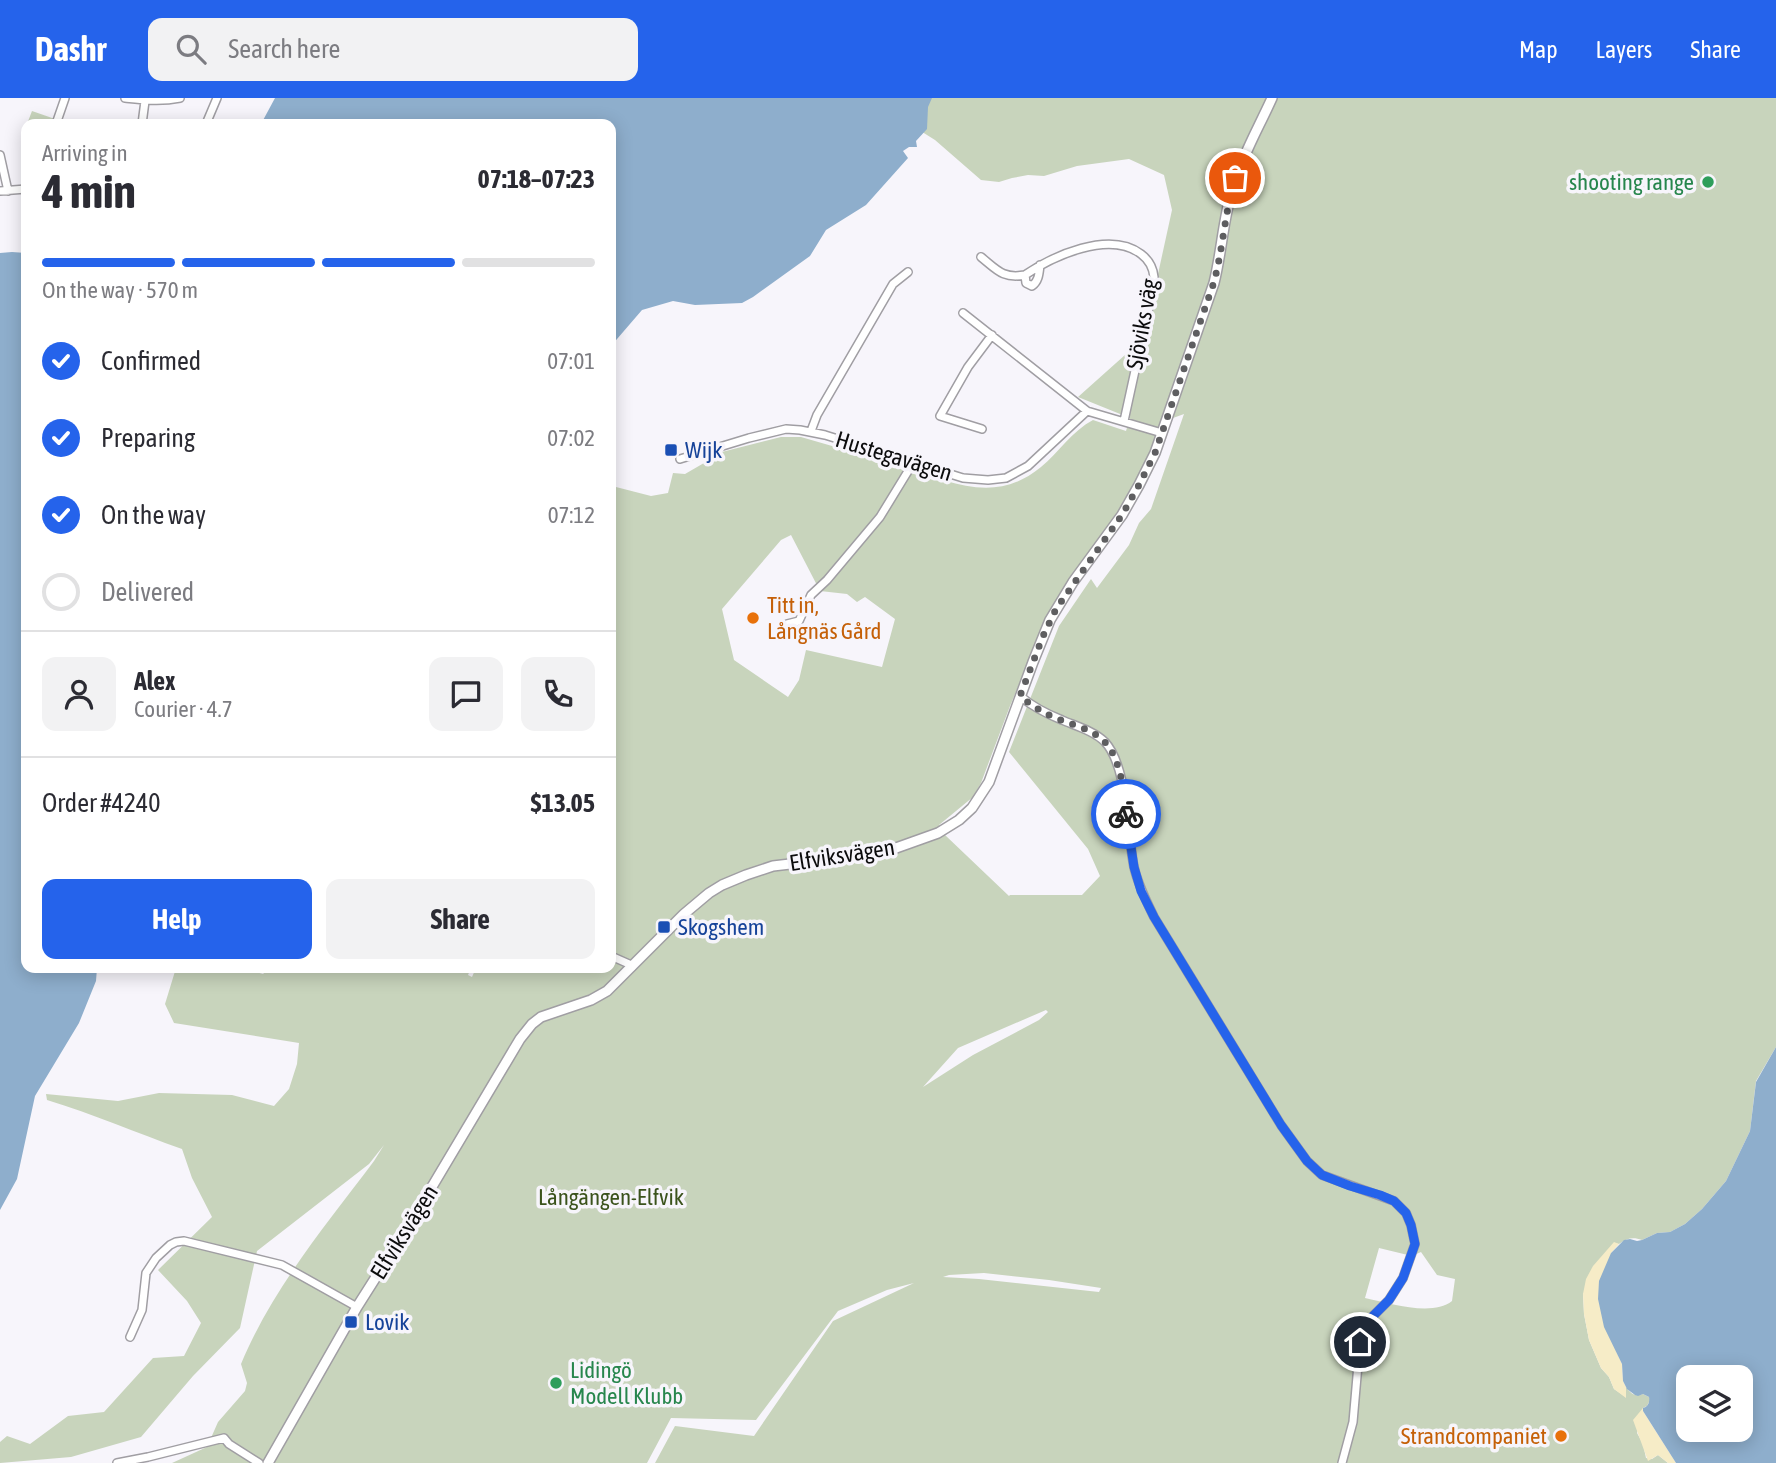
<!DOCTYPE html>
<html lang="en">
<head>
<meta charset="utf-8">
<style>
	body { margin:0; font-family:"Asap Condensed",sans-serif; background:#f2f2f3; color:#2b2b33; height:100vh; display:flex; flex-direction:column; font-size:26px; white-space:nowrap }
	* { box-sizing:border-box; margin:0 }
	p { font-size:23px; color:#7c7c81 }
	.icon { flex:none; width:38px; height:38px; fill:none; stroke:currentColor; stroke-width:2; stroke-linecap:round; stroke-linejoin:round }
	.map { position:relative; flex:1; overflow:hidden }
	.sheet { position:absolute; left:21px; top:21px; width:595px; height:854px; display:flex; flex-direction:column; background:#fff; border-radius:14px; box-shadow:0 4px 18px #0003 }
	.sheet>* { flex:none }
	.tools { position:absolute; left:1676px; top:1267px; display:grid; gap:14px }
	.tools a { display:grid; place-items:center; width:77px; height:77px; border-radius:14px; background:#fff; box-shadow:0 4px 18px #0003; font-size:35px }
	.pin { position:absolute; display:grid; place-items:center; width:60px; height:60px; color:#fff; margin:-30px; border:4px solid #fff; border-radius:50%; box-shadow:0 2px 7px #0007 }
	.courier { position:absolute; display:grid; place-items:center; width:70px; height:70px; margin:-35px; border:5px solid #2563eb; border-radius:50%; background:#fff; color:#222; box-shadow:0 2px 9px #0007 }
	.head em { font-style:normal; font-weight:700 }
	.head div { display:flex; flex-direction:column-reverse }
	.head { display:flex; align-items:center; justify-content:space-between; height:119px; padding:0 21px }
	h1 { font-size:46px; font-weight:700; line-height:52px }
	.bar { display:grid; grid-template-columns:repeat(4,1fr); gap:10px 7px; align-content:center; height:84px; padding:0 21px }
	.bar i { height:9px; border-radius:5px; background:#e1e1e2 }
	.bar .current { background:#2563eb }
	.bar p { grid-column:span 4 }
	.line { display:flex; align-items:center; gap:18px; padding:0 21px; border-top:2px solid #e1e1e2 }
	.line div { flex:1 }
	.round { display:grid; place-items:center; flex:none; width:74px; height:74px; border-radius:14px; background:#f2f2f3 }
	ol { padding:0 21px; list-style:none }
	li { display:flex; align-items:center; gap:21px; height:77px }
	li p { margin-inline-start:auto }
	li .icon { padding:7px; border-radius:50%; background:#2563eb; color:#fff; stroke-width:4 }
	li:last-child { color:#7c7c81 }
	li i { width:38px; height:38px; border:4px solid #e1e1e2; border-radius:50% }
	.action { display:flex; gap:14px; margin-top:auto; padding:14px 21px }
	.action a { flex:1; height:80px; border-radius:14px; background:#2563eb; color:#fff; font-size:28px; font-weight:700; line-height:80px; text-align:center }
	.action a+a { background:#f2f2f3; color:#2b2b33 }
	header { display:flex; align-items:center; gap:42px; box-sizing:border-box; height:98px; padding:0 35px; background:#2563eb; color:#fff }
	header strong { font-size:33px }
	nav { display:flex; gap:38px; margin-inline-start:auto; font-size:24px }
	.search { width:490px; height:63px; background:#f2f2f3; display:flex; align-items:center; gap:18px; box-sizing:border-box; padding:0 24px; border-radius:14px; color:#7c7c81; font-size:26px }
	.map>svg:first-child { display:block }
	.green { fill:#c8d4bc; fill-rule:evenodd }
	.sand { fill:#f6ecc7 }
	.water { fill:#8eaecc; fill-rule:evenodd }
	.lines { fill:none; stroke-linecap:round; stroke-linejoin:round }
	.minor-casing { stroke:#a09ea3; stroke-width:10 }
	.tertiary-casing { stroke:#a09ea3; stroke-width:12 }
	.minor { stroke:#fff; stroke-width:7 }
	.tertiary { stroke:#fff; stroke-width:9 }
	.done { stroke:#5e5e60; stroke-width:7; stroke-dasharray:0 12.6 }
	.route { stroke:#2563eb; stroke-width:9 }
	.leisure-dot { fill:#2e9e5b; stroke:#f7f5fb; stroke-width:2.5 }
	.transit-dot { fill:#1a4fb4; stroke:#f7f5fb; stroke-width:2.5 }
	.food-dot { fill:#e8710a; stroke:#f7f5fb; stroke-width:2.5 }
	.labels { text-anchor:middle; stroke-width:7; stroke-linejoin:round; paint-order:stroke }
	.leisure-label { font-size:23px; fill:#27864d; stroke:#f7f5fb; text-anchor:end }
	.street-label { font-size:23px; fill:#0c0c0d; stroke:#f7f5fb }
	.transit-label { font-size:23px; fill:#164399; stroke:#f7f5fb; text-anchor:start }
	.food-label { font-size:23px; fill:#c56008; stroke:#f7f5fb; text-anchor:start }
	.park-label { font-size:23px; fill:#3b531c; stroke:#f7f5fb }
</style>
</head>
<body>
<header>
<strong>Dashr</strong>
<div class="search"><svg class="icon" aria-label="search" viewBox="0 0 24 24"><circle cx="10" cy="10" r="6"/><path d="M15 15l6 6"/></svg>Search here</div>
<nav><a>Map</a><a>Layers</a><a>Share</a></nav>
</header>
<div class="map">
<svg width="1776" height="1365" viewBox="0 0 1776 1365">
	<rect width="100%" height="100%" fill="#f7f5fb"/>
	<!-- green -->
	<path class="green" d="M868,0H1776V949L1756,983L1750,1033L1726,1083L1702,1111L1685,1126L1670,1134L1657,1135L1642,1142C1633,1139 1627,1140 1619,1146L1614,1145L1583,1196L1584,1216L1589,1242L1601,1270L1609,1279L1614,1291L1626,1299V1289C1631,1296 1635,1299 1643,1296L1649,1299L1650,1302L1647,1308L1643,1310L1637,1335L1643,1346L1646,1360L1652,1361L1658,1357L1668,1365H655L675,1328L754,1338L833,1223L914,1185L887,1192L838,1213L756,1322L671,1320L647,1365H172L207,1349L218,1324L245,1293L247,1285L241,1266C272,1191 326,1127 374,1063L384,1047L369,1066L257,1153L240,1230L193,1278L141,1339L71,1359L0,1365V1344L7,1338L30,1346L68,1318L104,1314L153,1260L184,1258L201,1225L187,1203L158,1172L212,1119L192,1080L182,1051C137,1035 93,1016 47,1002L46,996L118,1003L159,995L232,997L274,1008L289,991L297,966L299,945L174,925L165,906L176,870H258L256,874L263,876L269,870H471L468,877L472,879L476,870H611V389H616L651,398L668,395L673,375L685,376L704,365L710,357L781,339H801L870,359L871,355L902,365V369C952,384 995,407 1041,369C1059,354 1072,333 1093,322L1126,333L1130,320L1078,299L1144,240L1172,112L1164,77L1129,61L1077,68L1044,78L1028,77L1012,80L999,84L981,82L935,42ZM1184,316L1151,411L1139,425L1129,447L1097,490L1091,481L1059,528L1009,654L1088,751L1100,778L1082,797H1010L1009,798L945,737L939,727L973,699L981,685L1010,608L1048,516L1134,391L1149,363L1162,324ZM791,437L820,493L847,496L857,504L865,499L895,521L882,569L806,552L799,582L788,599L734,562L722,511L781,442ZM1046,912L1048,914L1039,922L973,957L923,989L958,950ZM1379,1150L1412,1158L1421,1154L1437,1177L1455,1181L1452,1203C1432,1219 1389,1205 1365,1200ZM984,1175L1049,1182L1101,1190L1099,1194L979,1181L943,1179L949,1177Z
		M32,13L55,21L53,26H27Z"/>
	<!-- sand -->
	<path class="sand" d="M1614,1144L1619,1146L1611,1155L1616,1253L1622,1266L1623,1283L1626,1289V1300L1614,1291L1609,1279L1601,1270L1589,1242L1584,1216L1583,1196L1586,1181L1593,1168Z
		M1643,1310V1313L1676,1365H1668L1658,1357L1648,1363L1633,1322Z"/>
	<!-- water -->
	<path class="water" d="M275,0H932L928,9L927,31L916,43L917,49H909L903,53L908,60L866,107L826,132L810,158L753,199L742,205L695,207L673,203L642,212L611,248V26H261Z
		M12,154L26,155V870H97L96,883L79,925L35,998L17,1081L0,1112V155Z
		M1776,949V1365H1676L1643,1313V1310C1648,1309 1650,1304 1649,1299L1643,1296L1638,1298L1635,1297L1627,1291L1623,1283L1622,1266L1604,1229L1598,1201L1599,1183L1611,1155L1624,1142L1630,1141L1637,1143L1642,1142L1657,1135L1670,1134L1685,1126L1702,1111L1726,1083L1750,1033L1756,984ZM1689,1279H1741V1332H1689Z"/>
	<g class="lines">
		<!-- minor casing -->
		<g class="minor-casing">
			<path id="minor" d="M125,0C144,2 161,4 180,0
				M56,26L65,0
				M142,26L145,3
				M206,26L217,0
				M0,57L8,93
				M0,93L26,91
				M981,159C997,172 1003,181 1025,177
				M1040,167C1039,175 1039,183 1032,188L1026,185L1025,177C1053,158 1109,132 1141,156C1149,162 1153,169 1154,179C1154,184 1153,190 1152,195L1124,323
				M963,215L1087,313L1162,335
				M982,331L940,318L968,269L992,237
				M811,333L817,317L893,186L908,174
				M680,361L749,340L786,331L800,332L825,337L963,380L988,382L1006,380L1028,368L1087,313
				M787,526L799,523L811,497L827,482L880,419L913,365
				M1020,598C1033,609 1047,616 1062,622C1076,628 1094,633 1105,644C1128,669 1127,735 1134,769C1138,787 1146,802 1154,819L1281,1027L1307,1063L1322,1077L1394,1103L1406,1115L1411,1127L1415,1146L1403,1180L1389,1202L1371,1220L1360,1244L1353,1324L1342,1365
				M611,858L629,866L632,869
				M130,1239L142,1212L146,1175L156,1160L170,1147L176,1144L184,1143L282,1167L357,1209
				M117,1365L148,1359L224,1340L229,1346L259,1365"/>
		</g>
		<!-- tertiary casing -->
		<g class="tertiary-casing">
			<path id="tertiary" d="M268,1365L357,1209L414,1119L520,941L532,926L541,919L591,902L607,893L684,816L709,795L722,787L746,777L773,768L858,758L896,750L938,735L959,722L972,710L989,684L1033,564L1050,522L1073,484L1122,417L1139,387L1155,355L1214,185C1222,153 1223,120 1233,89C1242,58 1259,29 1272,0"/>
		</g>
		<!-- minor -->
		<use href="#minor" class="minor"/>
		<!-- tertiary -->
		<use href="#tertiary" class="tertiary"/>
	</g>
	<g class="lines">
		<!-- done -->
		<path class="done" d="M1126,716C1124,696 1122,674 1113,656C1103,634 1079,629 1058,621C1044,615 1032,608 1020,598L1043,538L1056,511L1122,417L1139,387L1155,355L1214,184C1223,150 1225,114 1235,80"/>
		<!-- route -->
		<path class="route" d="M1126,716L1134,769L1141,793L1154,819L1281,1027L1307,1063L1322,1077L1350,1088L1380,1097L1394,1103L1406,1115L1411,1127L1415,1146L1403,1180L1389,1202L1371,1220L1360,1244"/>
	</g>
	<!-- markers -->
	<g class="leisure-dot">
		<circle cx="1708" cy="84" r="7"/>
		<circle cx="556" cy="1285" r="7"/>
	</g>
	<g class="transit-dot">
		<rect x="664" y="345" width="14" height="14" rx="3.5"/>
		<rect x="657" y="822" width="14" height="14" rx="3.5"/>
		<rect x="344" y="1217" width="14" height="14" rx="3.5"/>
	</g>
	<g class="food-dot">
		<circle cx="753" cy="520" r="7"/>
		<circle cx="1561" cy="1338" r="7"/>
	</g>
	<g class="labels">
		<!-- leisure labels -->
		<g class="leisure-label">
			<text x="1694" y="92">shooting range</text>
			<text x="570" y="1280" text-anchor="start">Lidingö<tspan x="570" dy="26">Modell Klubb</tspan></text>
		</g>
		<!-- street labels -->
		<g class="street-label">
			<text transform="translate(1142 226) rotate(-80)" y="8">Sjöviks väg</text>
			<text transform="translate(894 358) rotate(17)" y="8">Hustegavägen</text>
			<text transform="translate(842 757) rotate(-9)" y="8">Elfviksvägen</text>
			<text transform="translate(404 1134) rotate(-58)" y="8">Elfviksvägen</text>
		</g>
		<!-- transit labels -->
		<g class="transit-label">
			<text x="685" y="360">Wijk</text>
			<text x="678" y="837">Skogshem</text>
			<text x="365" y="1232">Lovik</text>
		</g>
		<!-- food labels -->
		<g class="food-label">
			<text x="767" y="515">Titt in,<tspan x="767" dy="26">Långnäs Gård</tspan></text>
			<text x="1547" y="1346" text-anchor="end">Strandcompaniet</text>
		</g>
		<!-- park labels -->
		<g class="park-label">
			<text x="611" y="1107">Långängen-Elfvik</text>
		</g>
	</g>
</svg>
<div class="tools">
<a><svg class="icon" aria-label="layers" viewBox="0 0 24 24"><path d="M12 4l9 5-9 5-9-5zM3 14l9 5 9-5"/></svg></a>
</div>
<div class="pin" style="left:1235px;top:80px;background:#ea580c"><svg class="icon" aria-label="bag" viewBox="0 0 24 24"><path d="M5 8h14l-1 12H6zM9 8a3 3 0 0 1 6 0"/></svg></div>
<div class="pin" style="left:1360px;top:1244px;background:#1f2937"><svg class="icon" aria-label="home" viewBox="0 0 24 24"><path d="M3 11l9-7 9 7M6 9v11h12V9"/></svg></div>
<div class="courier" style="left:1126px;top:716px"><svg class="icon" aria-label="bike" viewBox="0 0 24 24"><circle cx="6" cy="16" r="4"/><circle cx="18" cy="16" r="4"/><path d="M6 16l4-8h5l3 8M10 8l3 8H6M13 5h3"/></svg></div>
<section class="sheet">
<div class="head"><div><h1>4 min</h1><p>Arriving in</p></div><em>07:18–07:23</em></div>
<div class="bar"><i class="current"></i><i class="current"></i><i class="current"></i><i></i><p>On the way · 570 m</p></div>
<ol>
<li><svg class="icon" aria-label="check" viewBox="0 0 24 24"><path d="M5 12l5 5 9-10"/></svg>Confirmed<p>07:01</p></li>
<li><svg class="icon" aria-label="check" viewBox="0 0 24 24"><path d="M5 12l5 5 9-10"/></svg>Preparing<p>07:02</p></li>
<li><svg class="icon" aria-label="check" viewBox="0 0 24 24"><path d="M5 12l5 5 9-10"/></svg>On the way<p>07:12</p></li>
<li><i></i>Delivered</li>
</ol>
<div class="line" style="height:126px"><a class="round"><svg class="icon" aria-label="person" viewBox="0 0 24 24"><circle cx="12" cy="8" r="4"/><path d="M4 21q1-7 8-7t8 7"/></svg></a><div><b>Alex</b><p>Courier · 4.7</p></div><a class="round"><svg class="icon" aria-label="chat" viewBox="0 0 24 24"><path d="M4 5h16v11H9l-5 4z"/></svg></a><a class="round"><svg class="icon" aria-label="phone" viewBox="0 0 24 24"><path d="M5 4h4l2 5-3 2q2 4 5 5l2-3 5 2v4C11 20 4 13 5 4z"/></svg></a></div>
<div class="line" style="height:91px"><div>Order #4240</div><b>$13.05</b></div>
<div class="action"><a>Help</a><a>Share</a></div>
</section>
</div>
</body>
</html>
